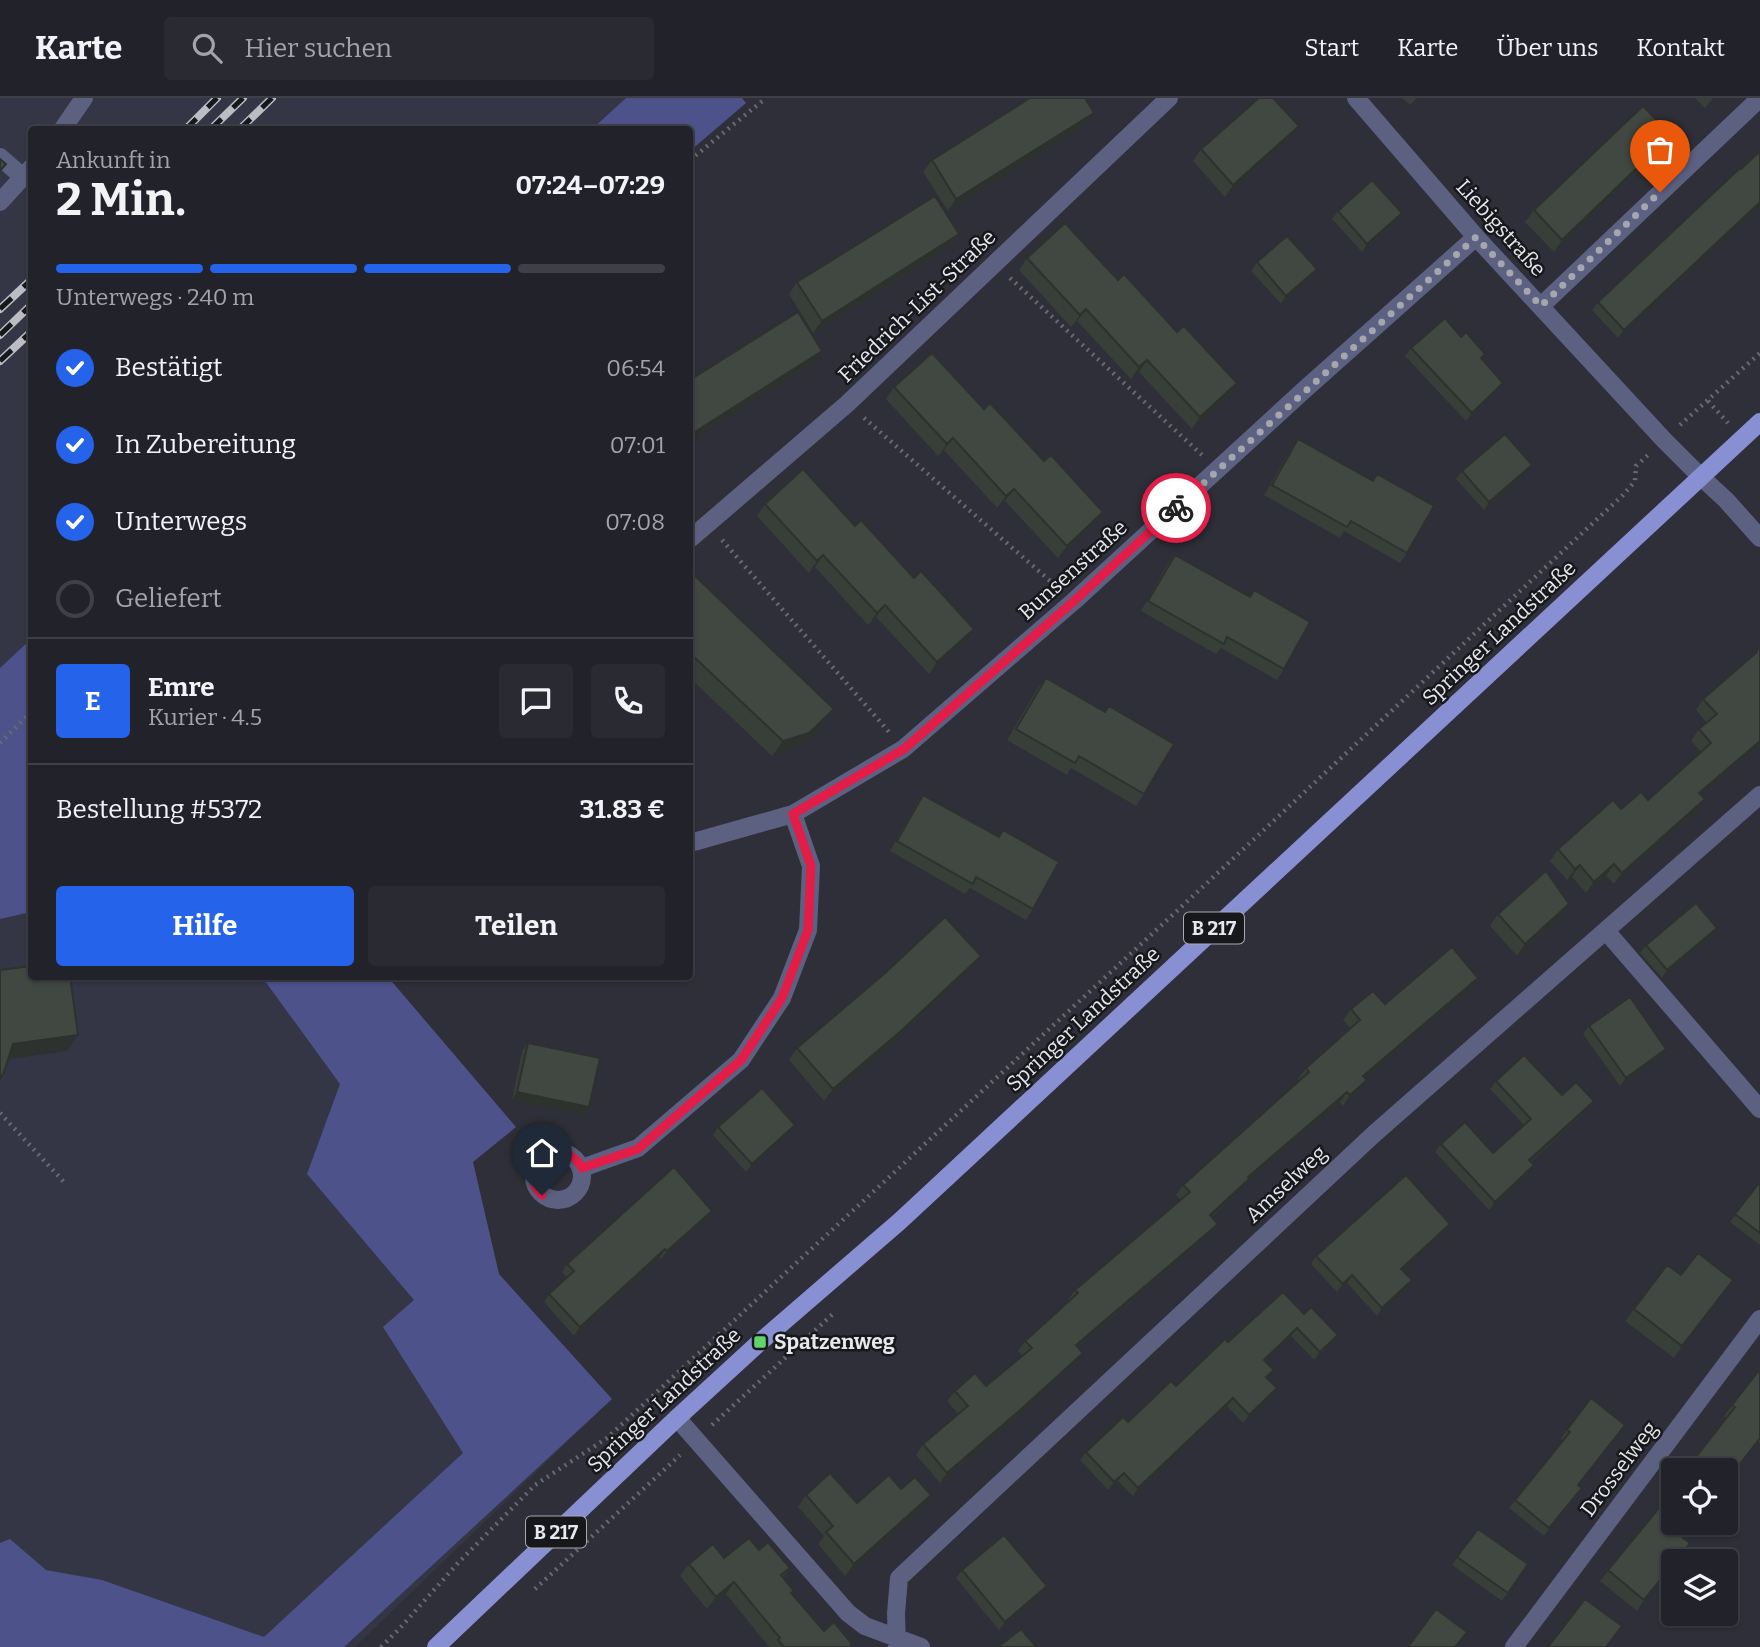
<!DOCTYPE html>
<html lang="de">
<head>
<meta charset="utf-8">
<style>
	body { margin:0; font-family:Bitter,serif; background:#2a2b32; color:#f1f3f6; height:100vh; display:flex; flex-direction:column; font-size:26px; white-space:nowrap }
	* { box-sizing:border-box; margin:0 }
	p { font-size:23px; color:#a2a4a8 }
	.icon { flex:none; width:38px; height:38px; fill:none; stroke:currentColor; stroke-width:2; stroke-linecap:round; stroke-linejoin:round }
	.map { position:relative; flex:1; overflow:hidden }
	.sheet { position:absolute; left:28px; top:28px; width:665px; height:854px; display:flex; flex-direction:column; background:#22232a; border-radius:7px; box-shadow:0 2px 5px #0004,0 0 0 2px #3f4047 }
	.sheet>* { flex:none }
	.buttons { position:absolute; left:1661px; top:1360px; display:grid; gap:14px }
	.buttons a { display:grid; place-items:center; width:77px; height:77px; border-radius:7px; background:#22232a; box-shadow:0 2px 5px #0004,0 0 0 2px #3f4047; font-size:35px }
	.pin { position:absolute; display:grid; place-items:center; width:60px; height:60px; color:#fff; margin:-72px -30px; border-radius:50% 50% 50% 0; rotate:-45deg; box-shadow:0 0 7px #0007 }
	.pin .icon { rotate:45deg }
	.courier { position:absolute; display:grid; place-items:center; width:70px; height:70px; margin:-35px; border:5px solid #e11d48; border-radius:50%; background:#fff; color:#222; box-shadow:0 2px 9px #0007 }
	.summary em { font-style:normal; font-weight:700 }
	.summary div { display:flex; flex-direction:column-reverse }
	.summary { display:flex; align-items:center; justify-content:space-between; height:119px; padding:0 28px }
	h1 { font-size:46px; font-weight:700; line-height:52px }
	.bar { display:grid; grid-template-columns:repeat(4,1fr); gap:10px 7px; align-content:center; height:84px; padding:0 28px }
	.bar i { height:9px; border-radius:5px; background:#3f4047 }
	.bar .current { background:#2563eb }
	.bar p { grid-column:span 4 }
	.line { display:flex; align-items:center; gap:18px; padding:0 28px; border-top:2px solid #3f4047 }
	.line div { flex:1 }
	.round { display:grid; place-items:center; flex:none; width:74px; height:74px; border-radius:7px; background:#2a2b32 }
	ol { padding:0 28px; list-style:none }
	li { display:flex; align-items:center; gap:21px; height:77px }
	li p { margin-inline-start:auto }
	li .icon { padding:7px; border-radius:50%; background:#2563eb; color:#fff; stroke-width:4 }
	li:last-child { color:#a2a4a8 }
	li i { width:38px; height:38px; border:4px solid #3f4047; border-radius:50% }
	.action { display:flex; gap:14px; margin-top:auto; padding:14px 28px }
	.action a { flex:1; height:80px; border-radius:7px; background:#2563eb; color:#fff; font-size:28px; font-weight:700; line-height:80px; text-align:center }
	.action a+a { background:#2a2b32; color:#f1f3f6 }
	header { display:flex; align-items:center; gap:42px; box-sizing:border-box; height:98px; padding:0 35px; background:#22232a; border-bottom:2px solid #3f4047 }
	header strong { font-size:33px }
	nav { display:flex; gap:38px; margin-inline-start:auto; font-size:24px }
	.search { width:490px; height:63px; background:#2a2b32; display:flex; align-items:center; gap:18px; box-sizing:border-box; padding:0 24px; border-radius:7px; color:#a2a4a8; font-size:26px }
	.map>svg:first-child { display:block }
	.built { fill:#343645 }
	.green { fill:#4d528b }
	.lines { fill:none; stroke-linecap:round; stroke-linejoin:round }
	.path { stroke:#686971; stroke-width:4.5; stroke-dasharray:2 5; stroke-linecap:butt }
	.minor { stroke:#5d6181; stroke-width:18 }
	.major { stroke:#888fd2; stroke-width:18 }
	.rail-casing { stroke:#bcbdc4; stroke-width:8 }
	.rail { stroke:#17181c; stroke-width:5; stroke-dasharray:16; stroke-linecap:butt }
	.wall { fill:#383e38 }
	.shaded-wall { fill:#2e322e }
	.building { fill:#414841; stroke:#2e322e; stroke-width:2 }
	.done { stroke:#a6a7ae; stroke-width:7; stroke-dasharray:0 12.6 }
	.route { stroke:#e11d48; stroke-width:9 }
	.poi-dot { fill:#61d46a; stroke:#17181c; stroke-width:2.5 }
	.labels { text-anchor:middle; stroke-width:5; stroke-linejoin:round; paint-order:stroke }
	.shield { fill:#17181c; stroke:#a9aaaf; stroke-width:2 }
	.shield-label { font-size:19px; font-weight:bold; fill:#e7e8ee }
	.street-label { font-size:21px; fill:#e7e8ee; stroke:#17181c }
	.poi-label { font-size:21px; font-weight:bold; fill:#e7e8ee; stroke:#17181c; text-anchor:start }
</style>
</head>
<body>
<header>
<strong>Karte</strong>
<div class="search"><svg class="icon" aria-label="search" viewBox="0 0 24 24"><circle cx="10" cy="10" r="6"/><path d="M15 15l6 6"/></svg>Hier suchen</div>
<nav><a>Start</a><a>Karte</a><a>Über uns</a><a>Kontakt</a></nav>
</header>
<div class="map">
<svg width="1760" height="1549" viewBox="0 0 1760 1549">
	<rect width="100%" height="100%" fill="#2e2f38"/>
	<!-- built -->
	<path class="built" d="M0,0H626L592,31L32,32L31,541L0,570Z
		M31,814L32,878L307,879L473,1064L499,1176L612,1301L355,1549H0V821Z"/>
	<!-- green -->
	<path class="green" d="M626,0H742L746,5L690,53V32L592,31Z
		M31,541V814L0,821V570Z
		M262,879H388L516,1029L473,1064L499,1176L612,1301L344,1549H0V1445L10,1441L46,1472L102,1482L264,1539L463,1355L383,1229L414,1202L307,1076L340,986Z"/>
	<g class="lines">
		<!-- path -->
		<path class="path" d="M690,62L766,0
			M1010,180L1202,357
			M1708,303L1728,325
			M864,320L1057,489
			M1680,327L1760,255
			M722,442L889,634
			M0,645L32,613
			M0,1015L64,1084
			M712,1327L834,1215
			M535,1491L680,1357
			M381,1549L400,1530L458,1465L535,1387L607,1340L1193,798L1623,397L1635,383L1636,368L1648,357"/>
		<!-- minor -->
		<path class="minor" d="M1356,0L1476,139L1664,342L1701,379L1726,402L1760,440
			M62,32L84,0
			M0,59L23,79
			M0,104L32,69
			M1541,208L1760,0
			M690,441L847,306L1169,0
			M690,745L793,716L903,651L1074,503L1303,293L1476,139
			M1606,833L1760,1011
			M534 1078a24 24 0 1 1 48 0a24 24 0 1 1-48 0Z
			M582,1070L638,1050L741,962L782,900L808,832L811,768L793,716
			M677,1320L848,1515L865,1528L921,1549
			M897,1549L896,1515L899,1480L1374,1036L1760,697
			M1514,1549L1760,1221"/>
		<!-- major -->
		<path class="major" d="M436,1549L677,1320L760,1244L900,1123L1760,324"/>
		<!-- rail casing -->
		<g class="rail-casing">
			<path id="rail" d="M185,32L217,0
				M210,32L243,0
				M239,32L272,0
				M0,211L32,181
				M0,237L32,206
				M0,263L32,233"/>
		</g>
		<!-- rail -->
		<use href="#rail" class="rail"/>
	</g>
	<!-- wall -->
	<path class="wall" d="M1402,0H1417L1410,7Z
		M1695,0H1716L1705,10Z
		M1086,27L948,113L923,74L932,62Z
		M1671,37L1663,49L1554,154L1525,124L1534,112Z
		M1290,40L1225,99L1193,63L1201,51Z
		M1338,113L1402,115L1397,123L1362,154L1332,121Z
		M959,136L951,148L813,235L789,196L797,184Z
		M1711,154L1618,240L1592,212L1598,204Z
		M1027,160L1118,182L1237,285L1228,297L1192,331L1139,274L1131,281L1077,223L1071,229L1019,172Z
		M1257,164L1317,171L1312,179L1281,206L1251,173Z
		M1411,250L1485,256L1481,261L1503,285L1498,293L1466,323L1405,258Z
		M894,289L984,311L1095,426L1058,460L1005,403L997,410L944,352L938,358L886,301Z
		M1298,341L1372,383L1377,376L1407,455L1400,465L1344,433L1340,440L1264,397L1291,351Z
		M1462,373L1526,375L1484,412L1456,381Z
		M765,406L855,428L966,543L929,576L876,519L868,527L815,469L809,475L757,418Z
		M1175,457L1284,571L1277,582L1221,550L1216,556L1141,513L1167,467Z
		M690,479L834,611L823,627L798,650L772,658L690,580Z
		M1760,549V647L1701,697L1697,713L1614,786L1606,778L1586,795L1572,779L1567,782L1550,763L1558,751L1621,711L1648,702L1701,654L1691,643L1699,631L1707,625L1696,612L1703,601L1750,560L1756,553Z
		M1046,580L1144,696L1136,708L1071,670L1067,677L1007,642L1037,591Z
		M923,697L998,739L1033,811L1026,822L970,790L965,796L890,753L916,707Z
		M1569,806L1561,818L1517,858L1490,828L1498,816Z
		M1717,830L1711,838L1662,880L1640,855L1646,847Z
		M981,858L972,870L894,944L824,1003L789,962L797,950Z
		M1471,890L1365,980L1360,992L1343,1008L1340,1004L1247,1084L1242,1091L1212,1119L1218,1126L1210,1136L1078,1249L1083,1255L1075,1265L1012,1324L940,1385L916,1357L923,1346L958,1316L947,1303L955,1293L986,1288L1022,1258L1018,1253L1025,1243L1069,1204L1068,1202L1075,1192L1181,1102L1176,1097L1183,1087L1300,983L1298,981L1306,970L1350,930L1343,922L1351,911Z
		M1589,928L1661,959L1620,988L1583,936Z
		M528,945L584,1018L512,1002L522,953Z
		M1496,983L1562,997L1594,1003L1588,1011L1531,1064L1528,1075L1489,1112L1435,1054L1441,1046L1493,1055L1524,1027L1490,991Z
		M718,1029L790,1035L746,1074L713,1037Z
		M1760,1084V1147L1730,1124Z
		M712,1113L707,1121L661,1161L660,1159L574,1238L544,1204L549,1196L567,1180L562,1174L567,1166Z
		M1445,1134L1403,1172L1412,1182L1406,1190L1377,1218L1347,1185L1337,1194L1311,1166L1316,1158Z
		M1681,1177L1724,1194L1674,1260L1625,1223L1634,1211Z
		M1304,1216L1338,1237L1332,1245L1314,1262L1291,1238L1265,1263L1268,1280L1277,1290L1272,1298L1243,1325L1227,1308L1133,1398L1118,1383L1108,1392L1080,1362L1086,1354L1176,1288L1228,1244Z
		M1760,1271V1345L1724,1318Z
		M1591,1300L1579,1387L1576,1398L1544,1438L1509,1410L1563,1342L1561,1340Z
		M1673,1388L1683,1439L1690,1445L1682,1456L1673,1463V1468L1637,1513L1600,1483L1660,1408L1659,1407Z
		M901,1391L931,1397L923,1409L845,1478L818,1446L824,1438L798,1409L806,1397L857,1405Z
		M1478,1431L1528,1466L1502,1503L1452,1467Z
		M759,1452L790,1470L783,1479L794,1493L792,1496L824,1533L852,1546L850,1549H769L726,1496L707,1511L680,1478L689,1466Z
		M962,1472L1047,1488L1041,1496L999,1532L956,1480Z"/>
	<!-- shaded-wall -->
	<path class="shaded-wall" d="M1713,0H1716L1705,10Z
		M1094,15L1086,27L948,113L956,101Z
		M1299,28L1290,40L1225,99L1233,87Z
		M1671,37L1663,49L1554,154L1562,142Z
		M1760,104V107L1711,154L1618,240L1624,232Z
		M1402,115L1397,123L1362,154L1367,146Z
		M959,136L951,148L813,235L822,223Z
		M1317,171L1312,179L1281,206L1286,198Z
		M1086,211L1077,223L1071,229L1080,217Z
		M822,253L814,265L690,343V337Z
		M1147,262L1139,274L1131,281L1139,269Z
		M1237,285L1228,297L1192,331L1200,319Z
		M1503,285L1498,293L1466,323L1472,315Z
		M953,340L944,352L938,358L947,346Z
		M1532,367L1526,375L1484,412L1489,404Z
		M1014,391L1005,403L997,410L1006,398Z
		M1103,414L1095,426L1058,460L1067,448Z
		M823,457L815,469L809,475L817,463Z
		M885,507L876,519L868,527L877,515Z
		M974,531L966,543L929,576L937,564Z
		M834,611L823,627L798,650L772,658L783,643Z
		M1760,643V647L1691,706L1699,695Z
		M1705,701L1697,713L1614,786L1622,775Z
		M1614,766L1606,778L1586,795L1594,784Z
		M1580,767L1572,779L1567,782L1575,771Z
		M1569,806L1561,818L1517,858L1525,846Z
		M1717,830L1711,838L1662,880L1667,872Z
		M981,858L972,870L894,944L824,1003L833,991Z
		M1478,880L1471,890L1356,988L1363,978Z
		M78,937L67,953L2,962L13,946Z
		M1666,951L1661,959L1620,988L1626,980Z
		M1367,982L1360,992L1343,1008L1350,997Z
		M517,994L589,1009L584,1018L512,1002Z
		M1347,994L1340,1004L1247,1084L1242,1091L1202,1127L1210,1117L1248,1079Z
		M1594,1003L1588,1011L1523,1070L1529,1062Z
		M795,1027L790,1035L746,1074L752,1066Z
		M1534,1067L1528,1075L1489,1112L1495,1104Z
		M712,1113L707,1121L661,1161L667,1153Z
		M1218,1126L1210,1136L1068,1257L1076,1247Z
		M1450,1126L1445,1134L1396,1179L1401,1171Z
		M665,1151L660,1159L574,1238L580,1229Z
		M1352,1177L1347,1185L1337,1194L1343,1186Z
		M1412,1182L1406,1190L1377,1218L1382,1210Z
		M1733,1182L1724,1194L1674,1260L1682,1248Z
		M1297,1230L1291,1238L1259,1270L1264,1262Z
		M1338,1237L1332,1245L1314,1262L1320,1254Z
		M1083,1255L1075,1265L1012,1324L940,1385L947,1375Z
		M1277,1290L1272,1298L1243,1325L1249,1317Z
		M1233,1300L1227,1308L1133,1398L1138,1390Z
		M1124,1375L1118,1383L1108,1392L1114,1384Z
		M931,1397L923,1409L845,1478L854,1466Z
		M1673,1466V1468L1637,1513L1644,1502Z
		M734,1484L726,1496L707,1511L716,1499Z
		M1047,1488L1041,1496L999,1532L1005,1524Z"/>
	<!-- building -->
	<path class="building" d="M1030,0H1085L1094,15L956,101L932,62Z
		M1259,0H1273L1299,28L1233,87L1201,51Z
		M1643,8L1671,37L1562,142L1534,112Z
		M1760,53V104L1624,232L1598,204L1740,70L1741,71Z
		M0,61L6,66L0,73Z
		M1372,82L1402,115L1367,146L1338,113Z
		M935,98L959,136L822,223L797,184Z
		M1065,125L1118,182L1124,176L1177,234L1184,228L1237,285L1200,319L1147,262L1139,269L1086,211L1080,217L1027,160Z
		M1287,138L1317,171L1286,198L1257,164Z
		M798,214L822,253L690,337V282Z
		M1445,220L1461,239L1466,234L1485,256L1481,260L1503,285L1472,315L1411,250Z
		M932,255L984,311L990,305L1044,363L1051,357L1103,414L1067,448L1014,391L1006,398L953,340L947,346L894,289Z
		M1505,336L1532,367L1489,404L1462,373Z
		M1298,341L1373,383L1377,376L1434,408L1407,455L1351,423L1347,429L1272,387Z
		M803,371L855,428L861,422L914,480L921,473L974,531L937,564L885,507L877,515L823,457L817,463L765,406Z
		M1175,457L1250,499L1254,492L1310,524L1284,571L1227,539L1224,546L1148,503Z
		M693,476L834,611L809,635L783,643L694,559L690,563V479Z
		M1760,549V643L1699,695L1705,701L1622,775L1614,766L1594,784L1580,767L1575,771L1558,751L1613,702L1621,711L1641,694L1648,702L1711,645L1699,631L1717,616L1703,601L1757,554L1756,553Z
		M1046,580L1105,614L1109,608L1174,646L1144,696L1079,658L1075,665L1016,631Z
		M923,697L999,739L1003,732L1059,764L1033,811L976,779L973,786L897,743Z
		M1546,773L1569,806L1525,846L1498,816Z
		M1696,805L1717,830L1667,872L1646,847Z
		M945,819L981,858L902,932L833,991L797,950L884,876Z
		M1452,849L1478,880L1363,978L1367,982L1350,997L1347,994L1248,1079L1250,1080L1210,1117L1218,1126L1076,1247L1083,1255L1019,1313L947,1375L923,1346L968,1308L955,1293L975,1275L986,1288L1032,1250L1025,1243L1078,1195L1075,1192L1190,1094L1183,1087L1309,974L1306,970L1360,922L1351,911L1373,893L1385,906Z
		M32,868V878H70L78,937L13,946L4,974L0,981V872Z
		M1630,899L1666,951L1626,980L1589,928Z
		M528,945L600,960L589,1009L517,994Z
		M1524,957L1562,997L1576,984L1594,1003L1529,1062L1534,1067L1495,1104L1441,1046L1465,1024L1493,1055L1531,1021L1496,983Z
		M762,990L795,1027L752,1066L718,1029Z
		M674,1069L712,1113L667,1153L665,1151L580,1229L549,1196L574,1173L567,1166Z
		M1406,1077L1450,1126L1401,1171L1412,1182L1382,1210L1352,1177L1343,1186L1316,1158Z
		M1760,1084V1135L1735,1116Z
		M1698,1155L1733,1182L1682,1248L1634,1211L1667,1167L1681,1177Z
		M1283,1194L1304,1216L1311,1209L1338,1237L1320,1254L1297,1230L1264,1262L1274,1272L1266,1279L1277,1290L1249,1317L1233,1300L1138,1390L1124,1375L1114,1384L1086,1354L1123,1319L1128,1324L1171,1283L1176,1288L1225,1241L1228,1244Z
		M1760,1271V1340L1726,1384V1372H1686L1735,1309L1732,1307Z
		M1591,1300L1625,1327L1578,1387L1582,1390L1549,1430L1515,1402L1570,1334L1567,1332Z
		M830,1375L857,1405L889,1377L901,1391L915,1379L931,1397L854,1466L826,1434L833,1428L806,1397Z
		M1673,1388V1424H1694L1682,1439L1690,1445L1676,1463H1673V1466L1644,1502L1608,1472L1669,1398L1666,1396Z
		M1478,1431L1528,1466L1508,1495L1457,1459Z
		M1004,1437L1047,1488L1005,1524L962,1472Z
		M749,1440L759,1452L768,1444L790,1470L781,1477L794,1493L791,1495L824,1533L834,1524L852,1546L849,1549H784L778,1542L780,1540L734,1484L716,1499L689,1466L713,1446L724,1460Z
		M1585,1501L1622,1528L1606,1549H1548Z
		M1436,1511L1467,1534L1455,1549H1408Z
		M1021,1531L1036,1549H998Z"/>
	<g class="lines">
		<!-- done -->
		<path class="done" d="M1176,410L1476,139L1541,208L1660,94"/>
		<!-- route -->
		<path class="route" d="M542,1097C539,1094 537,1091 535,1088C525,1064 557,1043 575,1061C578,1063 580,1067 582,1070L638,1051L741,962L782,900L808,832L811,768L793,716L904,651L1074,503L1176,410"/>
	</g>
	<!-- markers -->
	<rect class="poi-dot" x="753" y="1237" width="14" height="14" rx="3.5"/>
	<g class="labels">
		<!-- shield labels -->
		<g class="shield">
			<rect x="1184" y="814.5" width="60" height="31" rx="5"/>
			<rect x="526" y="1418.5" width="60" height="31" rx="5"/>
		</g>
		<g class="shield-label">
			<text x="1214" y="837">B 217</text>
			<text x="556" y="1441">B 217</text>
		</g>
		<!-- street labels -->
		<g class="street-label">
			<text transform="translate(1501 130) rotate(48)" y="7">Liebigstraße</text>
			<text transform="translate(917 208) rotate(-44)" y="7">Friedrich-List-Straße</text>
			<text transform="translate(1073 472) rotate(-42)" y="7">Bunsenstraße</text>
			<text transform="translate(1499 535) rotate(-43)" y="7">Springer Landstraße</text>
			<text transform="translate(1083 921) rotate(-43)" y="7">Springer Landstraße</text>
			<text transform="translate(1286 1086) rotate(-43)" y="7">Amselweg</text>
			<text transform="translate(664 1302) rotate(-43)" y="7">Springer Landstraße</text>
			<text transform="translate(1619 1371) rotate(-53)" y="7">Drosselweg</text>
		</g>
		<!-- poi labels -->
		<g class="poi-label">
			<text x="774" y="1251">Spatzenweg</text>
		</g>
	</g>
</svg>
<div class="buttons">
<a><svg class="icon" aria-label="locate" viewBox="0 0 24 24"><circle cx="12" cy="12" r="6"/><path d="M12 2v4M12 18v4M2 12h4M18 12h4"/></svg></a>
<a><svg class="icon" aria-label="layers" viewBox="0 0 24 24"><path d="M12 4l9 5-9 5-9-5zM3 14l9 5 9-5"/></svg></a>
</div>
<div class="pin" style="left:1660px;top:94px;background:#ea580c"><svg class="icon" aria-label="bag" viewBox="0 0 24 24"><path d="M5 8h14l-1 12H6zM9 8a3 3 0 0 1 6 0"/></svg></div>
<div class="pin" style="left:542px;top:1097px;background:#1f2937"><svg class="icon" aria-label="home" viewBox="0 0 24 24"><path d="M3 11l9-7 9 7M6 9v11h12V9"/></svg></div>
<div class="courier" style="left:1176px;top:410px"><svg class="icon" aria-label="bike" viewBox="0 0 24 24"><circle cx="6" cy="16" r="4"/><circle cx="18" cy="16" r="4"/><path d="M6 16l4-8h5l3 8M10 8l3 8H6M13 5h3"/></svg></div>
<section class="sheet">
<div class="summary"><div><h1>2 Min.</h1><p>Ankunft in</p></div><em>07:24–07:29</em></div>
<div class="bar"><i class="current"></i><i class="current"></i><i class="current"></i><i></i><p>Unterwegs · 240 m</p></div>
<ol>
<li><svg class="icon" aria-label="check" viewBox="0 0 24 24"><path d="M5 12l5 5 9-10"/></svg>Bestätigt<p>06:54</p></li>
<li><svg class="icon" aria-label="check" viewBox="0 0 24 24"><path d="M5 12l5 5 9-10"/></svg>In Zubereitung<p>07:01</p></li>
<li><svg class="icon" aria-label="check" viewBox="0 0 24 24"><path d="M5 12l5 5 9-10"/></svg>Unterwegs<p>07:08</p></li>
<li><i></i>Geliefert</li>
</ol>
<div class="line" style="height:126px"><b class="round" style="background:#2563eb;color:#fff">E</b><div><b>Emre</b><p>Kurier · 4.5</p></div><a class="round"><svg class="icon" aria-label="chat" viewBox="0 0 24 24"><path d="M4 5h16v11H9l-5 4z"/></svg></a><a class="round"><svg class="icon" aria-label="phone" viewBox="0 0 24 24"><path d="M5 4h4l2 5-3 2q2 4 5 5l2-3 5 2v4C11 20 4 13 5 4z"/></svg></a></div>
<div class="line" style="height:91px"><div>Bestellung #5372</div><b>31.83 €</b></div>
<div class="action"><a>Hilfe</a><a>Teilen</a></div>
</section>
</div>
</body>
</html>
